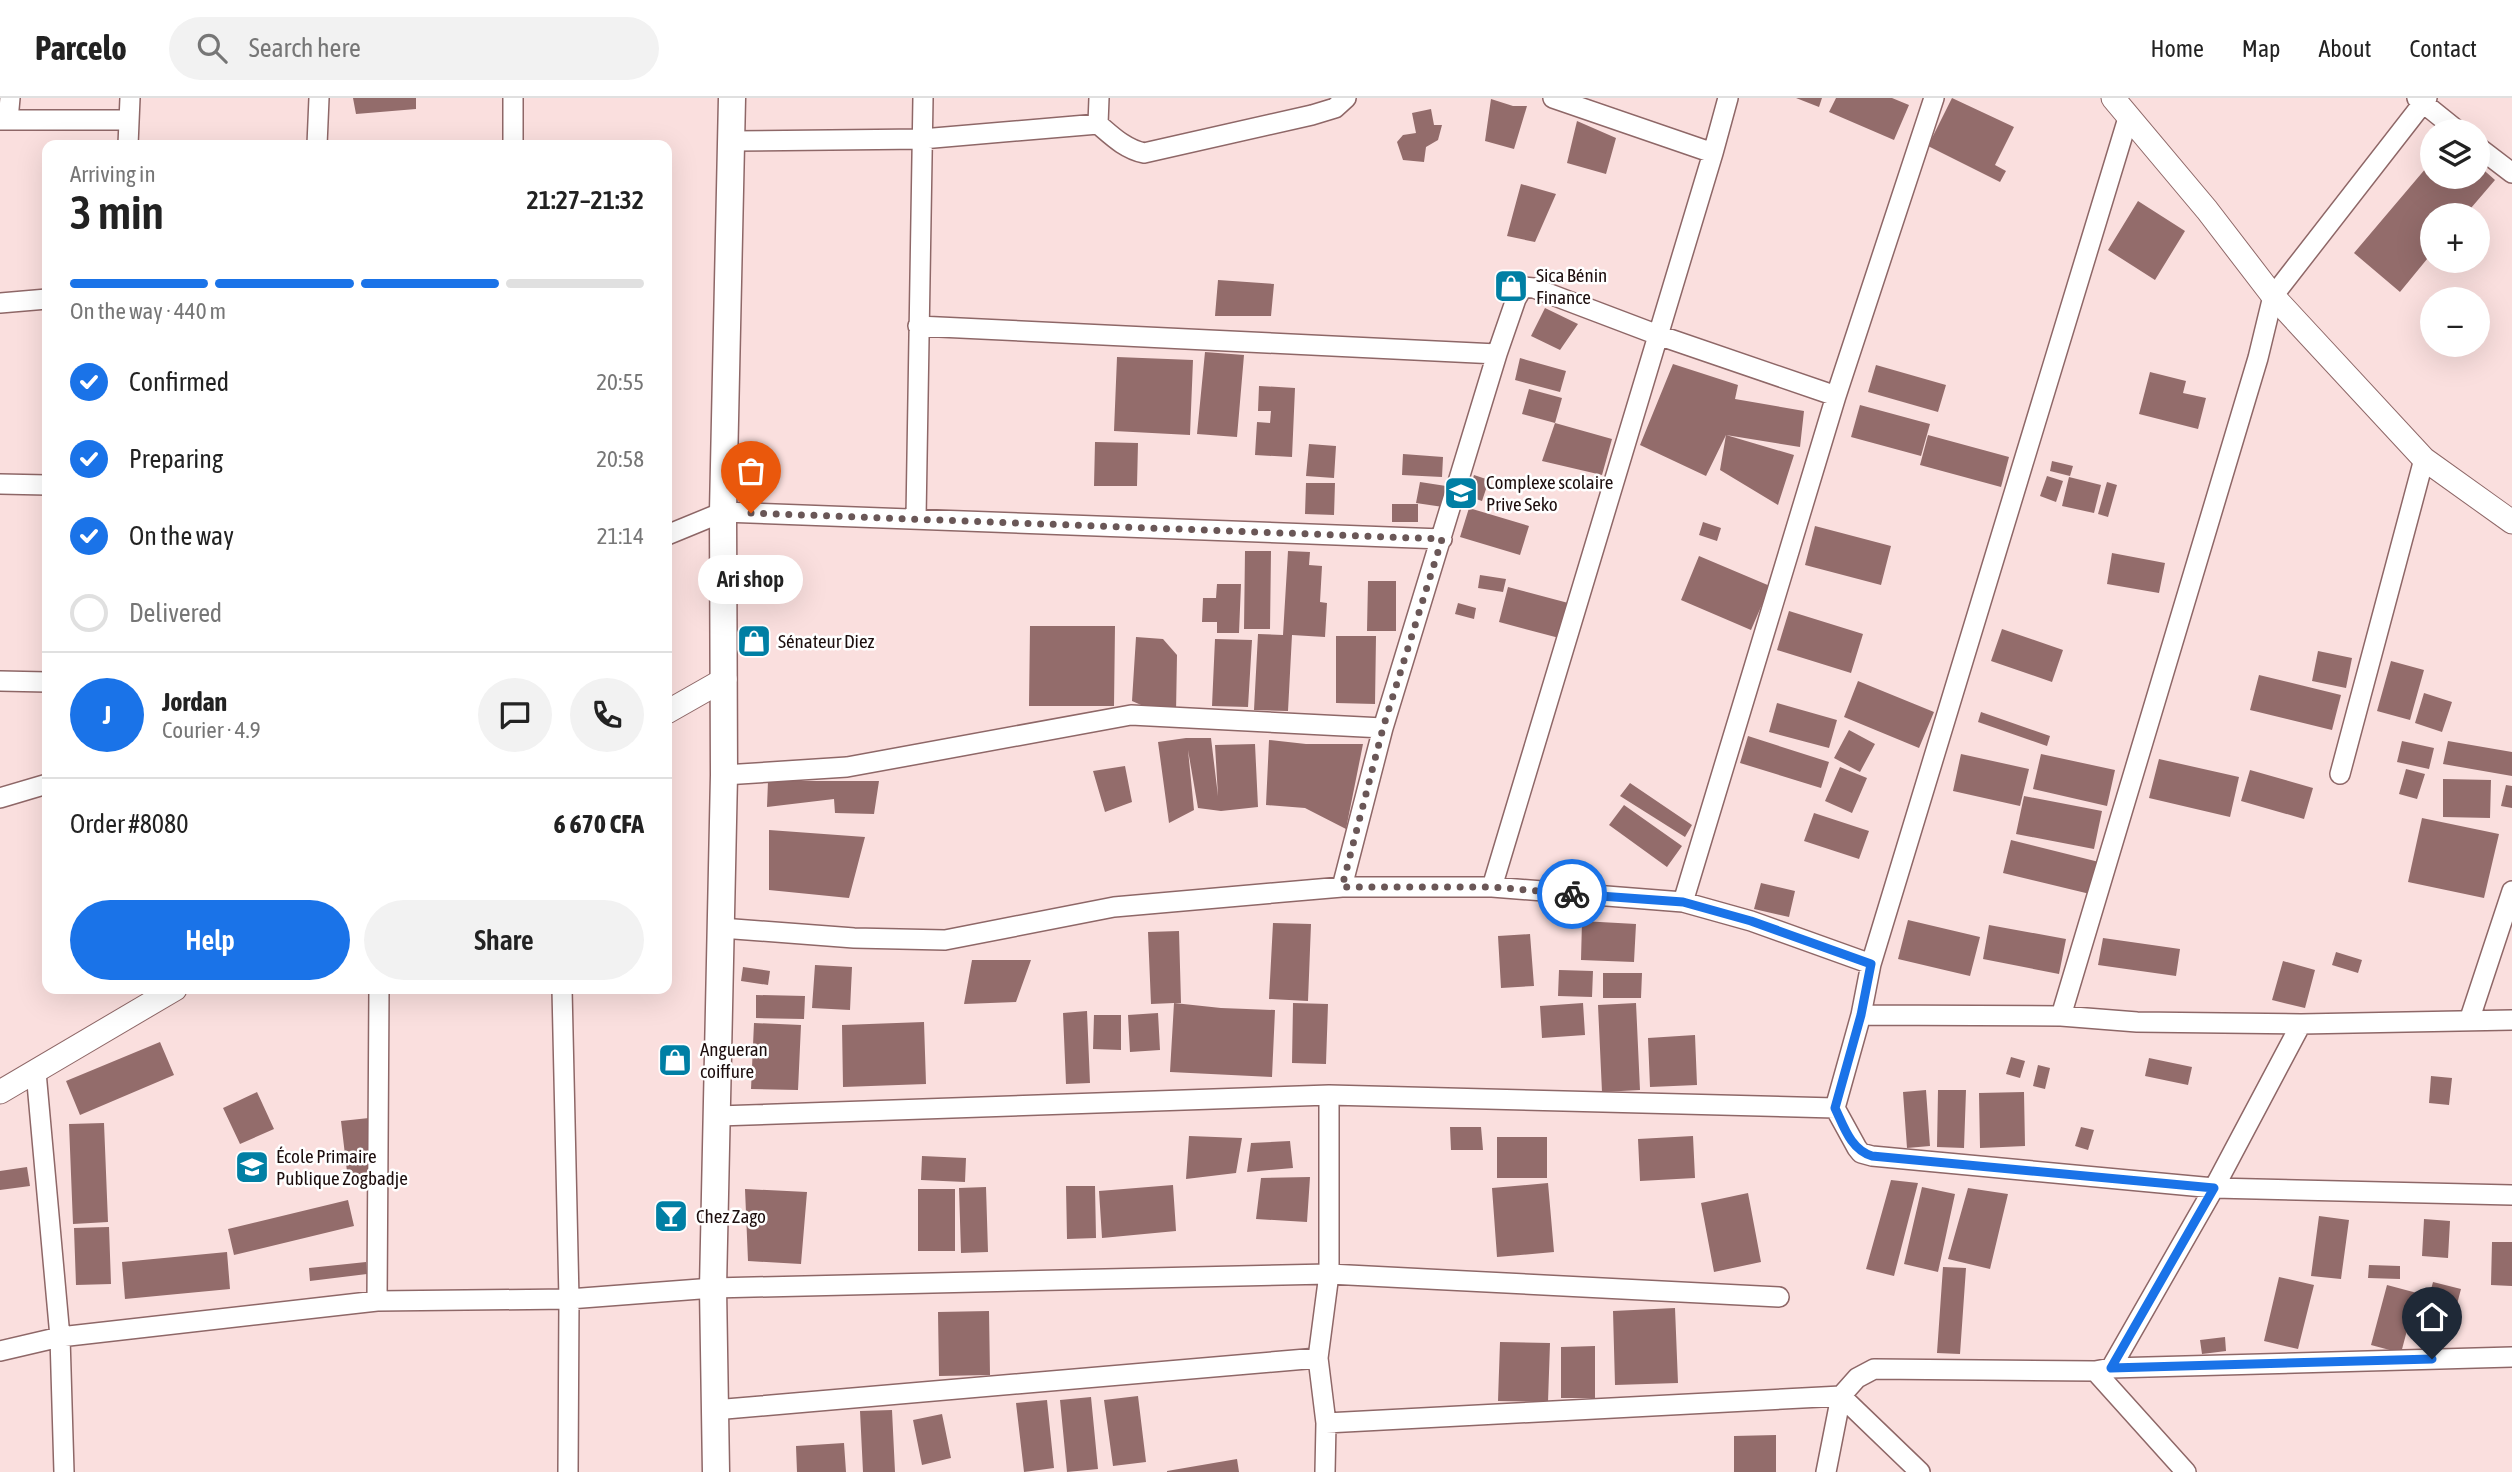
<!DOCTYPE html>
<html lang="en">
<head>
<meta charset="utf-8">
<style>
	body { margin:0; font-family:"Asap Condensed",sans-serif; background:#f2f2f2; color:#222; height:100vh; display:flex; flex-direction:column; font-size:26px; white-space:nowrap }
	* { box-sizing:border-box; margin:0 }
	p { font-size:23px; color:#767676 }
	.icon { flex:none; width:38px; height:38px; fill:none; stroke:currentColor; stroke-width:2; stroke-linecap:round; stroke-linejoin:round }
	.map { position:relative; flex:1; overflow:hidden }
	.panel { position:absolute; left:42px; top:42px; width:630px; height:854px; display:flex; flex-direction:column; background:#fff; border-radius:14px; box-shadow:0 7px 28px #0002 }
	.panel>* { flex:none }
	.tools { position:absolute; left:2420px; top:21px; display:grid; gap:14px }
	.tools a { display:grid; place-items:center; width:70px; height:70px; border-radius:50%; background:#fff; box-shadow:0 7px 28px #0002; font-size:35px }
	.pin { position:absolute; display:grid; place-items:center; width:60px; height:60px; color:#fff; margin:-72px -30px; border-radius:50% 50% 50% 0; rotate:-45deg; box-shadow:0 0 7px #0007 }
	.pin .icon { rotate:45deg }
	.courier { position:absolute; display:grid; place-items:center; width:70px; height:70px; margin:-35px; border:5px solid #1a73e8; border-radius:50%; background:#fff; color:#222; box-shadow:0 2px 9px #0007 }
	.bubble { position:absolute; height:49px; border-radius:24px; background:#fff; box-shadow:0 7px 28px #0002; font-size:23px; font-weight:600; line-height:49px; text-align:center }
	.overview em { font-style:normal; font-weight:600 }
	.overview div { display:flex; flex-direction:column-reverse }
	.overview { display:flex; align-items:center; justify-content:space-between; height:119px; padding:0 28px }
	h1 { font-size:46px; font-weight:600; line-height:52px }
	.bar { display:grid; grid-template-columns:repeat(4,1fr); gap:10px 7px; align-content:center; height:84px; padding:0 28px }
	.bar i { height:9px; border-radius:5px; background:#e0e0e0 }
	.bar .on { background:#1a73e8 }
	.bar p { grid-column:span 4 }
	.line { display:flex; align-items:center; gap:18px; padding:0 28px; border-top:2px solid #e0e0e0 }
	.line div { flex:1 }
	.round { display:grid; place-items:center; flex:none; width:74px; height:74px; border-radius:37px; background:#f2f2f2 }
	ol { padding:0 28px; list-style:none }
	li { display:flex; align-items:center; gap:21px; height:77px }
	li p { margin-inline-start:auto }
	li .icon { padding:7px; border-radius:50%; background:#1a73e8; color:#fff; stroke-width:4 }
	li:last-child { color:#767676 }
	li i { width:38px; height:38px; border:4px solid #e0e0e0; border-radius:50% }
	.cta { display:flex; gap:14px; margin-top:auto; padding:14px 28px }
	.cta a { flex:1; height:80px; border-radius:42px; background:#1a73e8; color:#fff; font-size:28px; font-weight:600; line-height:80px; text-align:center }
	.cta a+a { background:#f2f2f2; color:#222 }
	header { display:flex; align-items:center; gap:42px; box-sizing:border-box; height:98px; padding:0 35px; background:#fff; border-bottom:2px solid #e0e0e0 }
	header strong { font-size:33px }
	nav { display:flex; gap:38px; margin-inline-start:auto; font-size:24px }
	.search { width:490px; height:63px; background:#f2f2f2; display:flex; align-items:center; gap:18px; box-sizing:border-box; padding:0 24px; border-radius:38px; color:#767676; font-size:26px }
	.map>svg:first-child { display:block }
	.building { fill:#936c6b }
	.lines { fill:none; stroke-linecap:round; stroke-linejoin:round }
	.minor-casing { stroke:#8e6767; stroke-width:22 }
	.tertiary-casing { stroke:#8e6767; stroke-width:25 }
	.secondary-casing { stroke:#8e6767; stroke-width:29 }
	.minor { stroke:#fff; stroke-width:19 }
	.tertiary { stroke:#fff; stroke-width:23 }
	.secondary { stroke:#fff; stroke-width:26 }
	.done { stroke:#6a5757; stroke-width:7; stroke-dasharray:0 12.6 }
	.route { stroke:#1a73e8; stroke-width:9 }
	.labels { text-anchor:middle; stroke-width:5; stroke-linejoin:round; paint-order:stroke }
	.poi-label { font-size:19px; fill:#1d0e0e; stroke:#fff; text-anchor:start }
</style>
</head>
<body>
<header>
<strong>Parcelo</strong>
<div class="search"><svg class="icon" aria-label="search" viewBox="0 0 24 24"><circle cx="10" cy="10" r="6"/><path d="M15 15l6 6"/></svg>Search here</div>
<nav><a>Home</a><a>Map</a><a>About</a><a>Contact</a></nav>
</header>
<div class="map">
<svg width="2512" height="1374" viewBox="0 0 2512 1374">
	<rect width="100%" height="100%" fill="#fadfde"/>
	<!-- building -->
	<path class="building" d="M353,0H416V11L356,16Z
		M1796,0H1822L1819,9Z
		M1836,0H1892L1909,7L1894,42L1829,14Z
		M1952,0L2014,29L1995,67L2006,73L2000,84L1928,48Z
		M1491,1L1513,8H1527L1514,51L1485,43Z
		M1431,11L1434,27H1442L1438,42L1426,49L1424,64L1403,62L1397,44L1403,37L1416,35L1412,15Z
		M1577,23L1616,40L1606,76L1567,65Z
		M2432,63V79H2478V67L2495,82L2465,117H2432V155L2400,194L2354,155Z
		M1521,86L1556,96L1535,144L1507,138Z
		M2138,103L2185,133L2155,182L2108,152Z
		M1218,182L1274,186L1271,218H1215Z
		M1545,210L1578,226L1560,252L1531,238Z
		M1205,254L1244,257L1237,339L1197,336Z
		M1117,259L1193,262L1190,337L1114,333Z
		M1520,260L1566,273L1560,294L1515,282Z
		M1673,266L1738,287L1735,301L1804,313L1800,349L1726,337L1706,378L1640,347Z
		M1876,267L1946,287L1938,314L1868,294Z
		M2150,274L2186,283L2183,295L2206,300L2198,331L2139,316Z
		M1259,288L1295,290L1292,359L1255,357L1257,324L1270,325L1271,313H1258Z
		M1529,291L1562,300L1555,325L1612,341L1602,377L1542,363L1555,325L1522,316Z
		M1860,307L1930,326L1921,358L1851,339Z
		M1726,337L1794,357L1778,407L1720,372Z
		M1928,337L2009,359L2001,389L1920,367Z
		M1095,344L1138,345L1137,388H1094Z
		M1309,346L1336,348L1334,380L1306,378Z
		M1403,356L1443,359L1442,379L1402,377Z
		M2052,363L2073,368L2070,378L2050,373Z
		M1474,377L1489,382L1482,403L1467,398Z
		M2047,378L2063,383L2056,404L2040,398Z
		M2069,379L2101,387L2094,415L2062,408Z
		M1420,384L1446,388L1443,409L1416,405Z
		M2107,384L2117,387L2108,419L2098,416Z
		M1306,385H1335L1334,417L1305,416Z
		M1392,406H1418V424H1392Z
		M1469,410L1529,428L1520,457L1460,439Z
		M1703,424L1721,430L1717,443L1699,437Z
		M1815,428L1891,448L1881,487L1805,467Z
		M1245,453H1271L1270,531H1244Z
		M1288,453L1310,454L1309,467L1322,468L1320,504L1327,505L1325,539L1292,537L1288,613L1254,612L1258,536L1283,537Z
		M2112,455L2165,465L2159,495L2107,486Z
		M1699,458L1770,488L1751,532L1681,502Z
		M1480,477L1506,481L1503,494L1478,490Z
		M1368,483H1396V533H1367Z
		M1217,486H1241L1239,535H1217V524H1202L1203,500H1216Z
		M1508,489L1572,506L1563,541L1499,524Z
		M1458,505L1476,510L1474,521L1455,516Z
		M1789,513L1863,536L1851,575L1777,552Z
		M1030,528H1115L1114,608H1029Z
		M2002,531L2063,552L2052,584L1991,563Z
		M1336,538H1376L1375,606L1336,605Z
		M1136,539L1163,541L1177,557L1176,615L1157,614L1132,603Z
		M1215,541L1252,542L1248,609L1212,608Z
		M2318,553L2352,560L2346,590L2312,583Z
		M2391,563L2424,572L2410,622L2377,613Z
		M2259,577L2341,597L2332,632L2250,612Z
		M1858,583L1934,614L1919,650L1844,619Z
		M2424,595L2452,604L2442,634L2415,625Z
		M1777,605L1837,622L1829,650L1769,634Z
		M1981,614L2050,638L2047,648L1978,624Z
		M1849,632L1875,646L1860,674L1834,660Z
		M1748,638L1829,664L1821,690L1740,665Z
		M1186,640H1211L1218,698L1215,647L1255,646L1258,709L1221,713L1198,710L1188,652L1194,712L1169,725L1158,644Z
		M1269,642L1306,646H1363L1346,731L1305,710L1266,707Z
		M2402,643L2434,650L2429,671L2397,664Z
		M2448,643L2512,654V678L2443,666Z
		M1961,656L2029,671L2020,708L1953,693Z
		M2041,656L2115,672L2107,708L2033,691Z
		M2159,661L2239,679L2230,719L2149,700Z
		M1125,668L1132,704L1105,714L1093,673Z
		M1840,669L1867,680L1852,715L1825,703Z
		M2406,671L2425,676L2417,701L2399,696Z
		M2250,672L2313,690L2304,721L2241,703Z
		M2443,681L2491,682L2490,720L2443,719Z
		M768,683H879L874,716L835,715L834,701L767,709Z
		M1630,685L1692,727L1685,739L1620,698Z
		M2506,687L2512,688V710L2501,708Z
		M2024,698L2102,713L2094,751L2016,736Z
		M1624,707L1682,748L1667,769L1609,727Z
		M1814,715L1869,733L1859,761L1804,743Z
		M2422,720L2499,736L2484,800L2408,784Z
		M769,732L865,739L849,800L769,792Z
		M2011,742L2099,764L2090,796L2003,775Z
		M1761,785L1795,793L1789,819L1754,811Z
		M1908,822L1980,839L1970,878L1898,861Z
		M1582,823L1636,826L1634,864L1581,862Z
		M1273,825L1311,826L1308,903L1269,901Z
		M1989,827L2066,841L2059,876L1983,861Z
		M1179,833L1181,905H1174L1221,910L1275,912L1272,979L1170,974L1174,905L1151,906L1148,834Z
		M1530,836L1534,888L1501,890L1498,838Z
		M2103,840L2180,851L2176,878L2098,867Z
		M2336,854L2362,862L2358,875L2332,867Z
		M972,862H1031L1016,904L964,906Z
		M2283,863L2315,872L2305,910L2272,902Z
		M815,867L852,869L850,912L812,910Z
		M743,869L770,873L768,887L741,883Z
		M1559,872L1593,873L1592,899L1558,898Z
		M1603,875H1642L1641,900H1603Z
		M756,897L805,898L804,921L756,920Z
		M1293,905L1328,906L1326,966L1292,965Z
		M1583,905L1585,937L1542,940L1540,908Z
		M1636,905L1640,992L1602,994L1598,907Z
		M1087,913L1090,985L1066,986L1063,915Z
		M1158,915L1160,952L1130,954L1128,917Z
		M1094,917H1121V952L1093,951Z
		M924,924L926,986L843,989L842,927Z
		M754,925L801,927L798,992L751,991Z
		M1695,937L1697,987L1650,989L1648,940Z
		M160,944L174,977L80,1017L66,983Z
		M2011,959L2025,963L2020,980L2006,976Z
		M2149,960L2192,969L2188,987L2145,978Z
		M2038,967L2050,970L2045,991L2033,988Z
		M2431,978L2452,980L2449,1007L2429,1005Z
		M1926,992L1930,1048L1907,1050L1903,994Z
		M1938,992H1966L1964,1050L1937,1049Z
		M257,994L274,1031L240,1046L223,1010Z
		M2024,994L2025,1048L1980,1050L1979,995Z
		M369,1020L376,1079L348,1082L341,1023Z
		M104,1025L108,1124L73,1126L69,1026Z
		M1450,1029H1481L1483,1052H1451Z
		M2081,1029L2094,1032L2088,1052L2075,1048Z
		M1189,1038L1242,1040L1236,1075L1186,1081Z
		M1693,1038L1695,1080L1640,1083L1638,1041Z
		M1497,1039H1547V1080H1497Z
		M1290,1043L1293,1070L1247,1074L1251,1045Z
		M922,1058L966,1060L965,1084L921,1082Z
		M27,1069L30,1088L0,1092V1073Z
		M1310,1079L1307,1124L1256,1121L1261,1080Z
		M1891,1082L1918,1085L1894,1178L1866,1171Z
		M1548,1085L1554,1154L1497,1159L1492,1090Z
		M1173,1087L1176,1133L1102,1140L1099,1093Z
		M1066,1088H1095L1096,1140L1067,1141Z
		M986,1089L988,1154L961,1155L959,1090Z
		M1922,1089L1955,1096L1938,1174L1904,1166Z
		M1968,1090L2008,1096L1990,1171L1948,1161Z
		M745,1091L807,1094L801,1166L748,1163Z
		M918,1091H955V1153H918Z
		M1748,1095L1761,1164L1714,1174L1701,1105Z
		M348,1102L354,1128L234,1157L228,1131Z
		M2319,1118L2349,1122L2341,1181L2311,1178Z
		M2424,1121L2450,1123L2448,1160L2422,1158Z
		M109,1129L111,1186L76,1187L74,1130Z
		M2492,1144H2512V1188L2491,1187Z
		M227,1154L230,1191L125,1201L122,1164Z
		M366,1164L367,1176L310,1183L309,1170Z
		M2369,1167L2400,1168V1181L2368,1180Z
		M1943,1169L1966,1170L1960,1256L1937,1255Z
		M2279,1179L2314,1187L2298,1251L2264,1243Z
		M2433,1184L2461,1191L2447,1244L2419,1237Z
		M2387,1187L2417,1195L2401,1255L2371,1247Z
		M1675,1210L1678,1285L1615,1287L1613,1213Z
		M989,1213L990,1277L939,1278L938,1214Z
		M2225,1239L2226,1253L2202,1256L2200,1242Z
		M1500,1244L1550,1245L1548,1304L1498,1303Z
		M1595,1248V1300H1561V1249Z
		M1138,1298L1146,1364L1113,1368L1104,1302Z
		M1091,1299L1098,1371L1067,1374L1060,1302Z
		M1047,1302L1054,1370L1024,1374L1016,1305Z
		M892,1312L895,1374H863L860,1313Z
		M942,1316L951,1360L922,1367L913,1322Z
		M1776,1337V1374H1734V1338Z
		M844,1345L846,1374H797L796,1348Z
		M1237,1361L1239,1374H1167V1373Z"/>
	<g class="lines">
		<!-- minor casing -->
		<g class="minor-casing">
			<path id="minor" d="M1553,0L1713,55
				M2417,0L2458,33
				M2128,20L1871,866L1861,917L1835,1010L1857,1050L1861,1055L1872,1058L2214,1090L2512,1097
				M0,22H128
				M8,22L10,0
				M1098,26L1099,0
				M732,43L922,41L1098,26C1112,38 1125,51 1144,55L1312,17L1335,10L1346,0
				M128,47L130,0
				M317,47L319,0
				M513,47V0
				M2478,49L2512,75
				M0,205L47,201
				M918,228L1497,256
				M0,386L47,387
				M916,420L923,0
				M667,437L723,414L1442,441
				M0,583L47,584
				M2340,676L2424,361
				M724,677L847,669L1131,617L1383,630
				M0,700L47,686
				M1342,789L1383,630L1497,256L1516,201L1523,189L1534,190L1658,237L1836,298
				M1492,789L1713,55L1728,0
				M1683,804L1836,298L1934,0
				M721,830L854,840L945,842L1114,809L1342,789H1492L1683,804L1751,823L1871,866
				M562,891L569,1201L568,1374
				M1861,917L2061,918L2137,924L2301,926L2512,922
				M2061,918L2258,260L2273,198L2427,0
				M2469,923L2512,793
				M36,974L60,1239L64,1374
				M718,1018L1329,997L1835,1010
				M377,1203L379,891
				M0,1253L60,1239L377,1203L569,1201L713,1190L1329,1176L1779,1199
				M2111,1270L2214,1090L2301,926
				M2095,1273L2186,1374
				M1841,1298L1920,1374
				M714,1312L1318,1260
				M1326,1325L1841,1298L1857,1280L1874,1271L2095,1273L2111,1270L2512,1259
				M1325,1374L1326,1325L1318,1260L1329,1176V997
				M1826,1374L1841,1298"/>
		</g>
		<!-- tertiary casing -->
		<g class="tertiary-casing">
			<path id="tertiary" d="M2113,0L2207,112L2273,198L2424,361L2512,424
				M667,614L725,581
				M0,994L175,891"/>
		</g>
		<!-- secondary casing -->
		<g class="secondary-casing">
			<path id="secondary" d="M716,1374L713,1190L724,677L723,414L732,0"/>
		</g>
		<!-- minor -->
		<use href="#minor" class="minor"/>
		<!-- tertiary -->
		<use href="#tertiary" class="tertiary"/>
		<!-- secondary -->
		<use href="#secondary" class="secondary"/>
	</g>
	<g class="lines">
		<!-- done -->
		<path class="done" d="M751,415L1442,441L1383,630L1342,789H1492L1572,796"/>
		<!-- route -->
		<path class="route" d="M1572,796L1683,804L1751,823L1871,866L1861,917L1835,1010C1844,1029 1851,1052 1872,1058L2214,1090L2111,1270L2432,1261"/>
	</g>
	<!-- icons -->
	<defs>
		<g id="shop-square" transform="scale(1.75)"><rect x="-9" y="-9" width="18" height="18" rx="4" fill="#007fa4" stroke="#fff"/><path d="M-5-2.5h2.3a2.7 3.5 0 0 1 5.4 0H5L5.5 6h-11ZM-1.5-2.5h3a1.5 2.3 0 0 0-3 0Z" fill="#fff"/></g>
		<g id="school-square" transform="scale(1.75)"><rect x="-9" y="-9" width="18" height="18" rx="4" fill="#007fa4" stroke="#fff"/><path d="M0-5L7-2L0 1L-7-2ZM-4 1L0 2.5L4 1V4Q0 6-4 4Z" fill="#fff"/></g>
		<g id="bar-square" transform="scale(1.75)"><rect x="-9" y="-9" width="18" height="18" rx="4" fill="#007fa4" stroke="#fff"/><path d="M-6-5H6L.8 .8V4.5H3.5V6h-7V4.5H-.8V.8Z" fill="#fff"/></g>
	</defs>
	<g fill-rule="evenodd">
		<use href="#shop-square" x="1511" y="188"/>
		<use href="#school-square" x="1461" y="395"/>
		<use href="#shop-square" x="754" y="543"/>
		<use href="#shop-square" x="675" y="962"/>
		<use href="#school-square" x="252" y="1069"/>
		<use href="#bar-square" x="671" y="1118"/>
	</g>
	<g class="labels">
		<!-- poi labels -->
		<g class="poi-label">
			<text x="1536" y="184">Sica Bénin<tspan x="1536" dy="22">Finance</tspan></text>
			<text x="1486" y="391">Complexe scolaire<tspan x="1486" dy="22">Prive Seko</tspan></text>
			<text x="778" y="550">Sénateur Diez</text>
			<text x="700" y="958">Angueran<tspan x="700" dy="22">coiffure</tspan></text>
			<text x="276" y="1065">École Primaire<tspan x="276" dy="22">Publique Zogbadje</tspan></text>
			<text x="696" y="1125">Chez Zago</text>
		</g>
	</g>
</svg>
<div class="tools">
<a><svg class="icon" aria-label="layers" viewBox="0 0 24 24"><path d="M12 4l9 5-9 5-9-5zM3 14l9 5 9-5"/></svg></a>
<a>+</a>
<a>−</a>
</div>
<div class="pin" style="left:751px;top:415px;background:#ea580c"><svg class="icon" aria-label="bag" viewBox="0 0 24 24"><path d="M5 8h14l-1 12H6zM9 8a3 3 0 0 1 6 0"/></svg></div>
<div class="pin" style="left:2432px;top:1261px;background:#1f2937"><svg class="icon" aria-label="home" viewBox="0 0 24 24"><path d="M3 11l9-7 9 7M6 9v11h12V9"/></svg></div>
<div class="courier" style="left:1572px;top:796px"><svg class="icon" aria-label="bike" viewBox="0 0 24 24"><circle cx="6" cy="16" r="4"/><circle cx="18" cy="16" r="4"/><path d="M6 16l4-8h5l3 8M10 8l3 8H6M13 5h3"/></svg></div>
<div class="bubble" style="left:698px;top:457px;width:105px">Ari shop</div>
<section class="panel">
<div class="overview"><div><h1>3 min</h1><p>Arriving in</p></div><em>21:27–21:32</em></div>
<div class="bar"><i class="on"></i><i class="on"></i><i class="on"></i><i></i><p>On the way · 440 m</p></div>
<ol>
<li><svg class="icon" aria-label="check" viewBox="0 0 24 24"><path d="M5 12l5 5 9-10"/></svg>Confirmed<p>20:55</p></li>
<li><svg class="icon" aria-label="check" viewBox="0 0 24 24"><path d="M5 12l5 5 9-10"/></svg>Preparing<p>20:58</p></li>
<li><svg class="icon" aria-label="check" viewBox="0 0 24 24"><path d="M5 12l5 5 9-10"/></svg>On the way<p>21:14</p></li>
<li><i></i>Delivered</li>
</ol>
<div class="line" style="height:126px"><b class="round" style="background:#1a73e8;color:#fff">J</b><div><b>Jordan</b><p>Courier · 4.9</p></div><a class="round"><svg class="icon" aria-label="chat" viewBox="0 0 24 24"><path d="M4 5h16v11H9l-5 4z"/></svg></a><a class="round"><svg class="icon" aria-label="phone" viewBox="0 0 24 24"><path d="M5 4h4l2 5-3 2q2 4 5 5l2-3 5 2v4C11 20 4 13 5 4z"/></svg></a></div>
<div class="line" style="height:91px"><div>Order #8080</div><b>6 670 CFA</b></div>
<div class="cta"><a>Help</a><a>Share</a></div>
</section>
</div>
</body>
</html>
